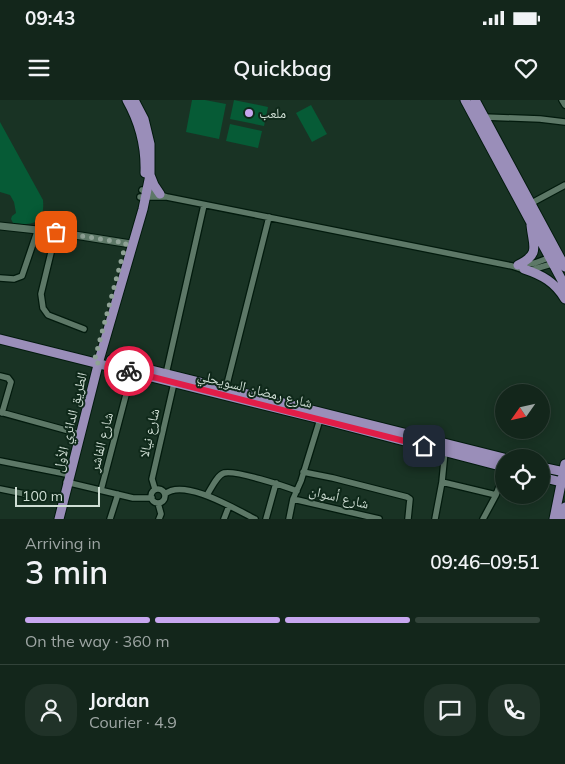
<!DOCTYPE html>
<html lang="en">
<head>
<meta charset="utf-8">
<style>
	body { margin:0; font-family:Mulish,"Noto Naskh Arabic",sans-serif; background:#203228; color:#f1f3f6; height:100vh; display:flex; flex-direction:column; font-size:19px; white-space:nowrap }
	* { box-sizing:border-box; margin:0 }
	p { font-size:16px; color:#9da5a3 }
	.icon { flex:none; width:28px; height:28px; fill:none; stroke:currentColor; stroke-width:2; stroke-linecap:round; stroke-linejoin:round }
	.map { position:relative; height:419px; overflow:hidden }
	.panel { display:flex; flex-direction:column; background:#13261b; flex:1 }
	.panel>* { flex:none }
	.needle { width:32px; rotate:236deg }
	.controls { position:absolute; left:495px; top:284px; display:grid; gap:10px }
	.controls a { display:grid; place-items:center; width:55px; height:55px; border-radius:50%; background:#13261b; box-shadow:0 2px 12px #0003,0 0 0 1px #32433a; font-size:25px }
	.scale { position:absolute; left:15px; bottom:12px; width:85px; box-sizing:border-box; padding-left:5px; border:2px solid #cfded4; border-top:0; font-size:14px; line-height:18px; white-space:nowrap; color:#cfded4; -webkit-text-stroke:4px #0f291a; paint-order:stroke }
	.pin { position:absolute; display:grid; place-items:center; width:42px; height:42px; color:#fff; margin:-21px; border-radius:10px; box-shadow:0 2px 8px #0006 }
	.courier { position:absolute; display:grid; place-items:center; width:50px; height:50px; margin:-25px; border:4px solid #e11d48; border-radius:50%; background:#fff; color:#222; box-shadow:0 1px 6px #0007 }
	.overview em { font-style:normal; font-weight:600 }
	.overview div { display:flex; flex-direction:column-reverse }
	.overview { display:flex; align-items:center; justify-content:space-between; height:85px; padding:0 25px }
	h1 { font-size:32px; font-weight:600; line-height:38px }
	.bar { display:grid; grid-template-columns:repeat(4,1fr); gap:8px 5px; align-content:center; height:60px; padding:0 25px }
	.bar i { height:6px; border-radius:4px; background:#32433a }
	.bar .current { background:#c7a6ef }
	.bar p { grid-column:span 4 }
	.line { display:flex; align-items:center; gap:12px; padding:0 25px; border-top:1px solid #32433a }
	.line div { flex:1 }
	.round { display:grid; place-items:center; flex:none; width:52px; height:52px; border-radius:20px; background:#203228 }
	.status { display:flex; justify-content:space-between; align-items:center; height:35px; padding:0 25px; background:#13261b; direction:ltr }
	.status svg { height:14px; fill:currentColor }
	header { display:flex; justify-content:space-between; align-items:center; height:65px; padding:0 25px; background:#13261b; font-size:22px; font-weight:600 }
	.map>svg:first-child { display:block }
	.green { fill:#065b36 }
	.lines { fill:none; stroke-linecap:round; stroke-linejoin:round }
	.minor-casing { stroke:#021a0d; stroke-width:8 }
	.tertiary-casing { stroke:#021a0d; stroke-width:9 }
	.primary-casing { stroke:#021a0d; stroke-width:11 }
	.minor { stroke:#5d7867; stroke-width:5.5 }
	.tertiary { stroke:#5d7867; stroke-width:7 }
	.primary { stroke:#9a8eb9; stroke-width:9 }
	.done { stroke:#8fa296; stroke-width:5; stroke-dasharray:0 9 }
	.route { stroke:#e11d48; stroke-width:6 }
	.poi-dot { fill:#c7a6ef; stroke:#0f291a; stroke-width:2 }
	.labels { text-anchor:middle; stroke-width:4; stroke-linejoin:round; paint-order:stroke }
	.poi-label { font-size:14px; fill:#cfded4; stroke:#0f291a; text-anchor:start }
	.street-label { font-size:14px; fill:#cfded4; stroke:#0f291a }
</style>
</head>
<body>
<div class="status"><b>09:43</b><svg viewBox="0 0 49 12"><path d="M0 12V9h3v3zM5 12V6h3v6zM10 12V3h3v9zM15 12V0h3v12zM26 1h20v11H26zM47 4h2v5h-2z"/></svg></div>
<header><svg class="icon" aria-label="menu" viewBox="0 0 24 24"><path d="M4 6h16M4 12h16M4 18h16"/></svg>Quickbag<svg class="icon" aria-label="heart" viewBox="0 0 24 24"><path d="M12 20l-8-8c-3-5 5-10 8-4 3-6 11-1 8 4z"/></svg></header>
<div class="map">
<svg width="565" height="419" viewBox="0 0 565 419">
	<rect width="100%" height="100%" fill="#193324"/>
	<!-- green -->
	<path class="green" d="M192,0H205L226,4L219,39L186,32Z
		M234,0L268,7L264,26L230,19Z
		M311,5L327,34L312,42L296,13Z
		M0,22L43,100C45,123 34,126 13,123L11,119L12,116L16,113L14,102L10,95L0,92Z
		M230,24L262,31L258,48L226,41Z"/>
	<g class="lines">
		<!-- minor casing -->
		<g class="minor-casing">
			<path id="minor" d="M562,0L565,5
				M484,17L540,19L565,22
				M142,90L167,97L512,166L521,169
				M140,97H165
				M528,105L565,85
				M56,132L41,194L43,208L48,215L84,229
				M521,165L535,163L551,157
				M531,170L562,161
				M0,178L14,179L22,176L38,129
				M166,274L204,105
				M0,276L8,278L11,282L2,313
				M226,288L269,117
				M0,312L80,334
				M0,361L71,375
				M303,372L333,378L407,397L410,399L408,419
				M66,382L133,398H152
				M442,382L496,395
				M0,389L25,394
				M155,389L152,379L174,283
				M151 396a7 7 0 1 1 14 0a7 7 0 1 1-14 0Z
				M101,390L132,272
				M165,394C184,378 235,409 255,419
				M207,395C211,389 217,375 224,373C236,370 284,386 297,391
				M293,399L379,419
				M158,403L161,414L159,419
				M110,419L118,394
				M224,419L229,406
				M266,419L276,383
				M289,419L293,399L301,381L321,316
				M435,419L442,382L445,351
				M483,419L496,395L504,373"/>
		</g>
		<!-- tertiary casing -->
		<g class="tertiary-casing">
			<path id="tertiary" d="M0,126L56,132L131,144"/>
		</g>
		<!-- primary casing -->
		<g class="primary-casing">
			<path id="primary" d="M127,0C140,23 146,47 145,73
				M465,0L565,186
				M475,0L565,167
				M150,75L154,85L160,94
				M518,165C541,154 533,146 531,125
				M524,169C542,175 555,182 565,199
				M0,239L320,319L504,367
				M111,260L504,358
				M541,367L565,372
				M541,377L565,383
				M59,419L100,257L143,109L150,75V44L144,19L134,0
				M554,419L565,364
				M562,419L565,407"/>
		</g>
		<!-- minor -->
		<use href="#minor" class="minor"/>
		<!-- tertiary -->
		<use href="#tertiary" class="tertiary"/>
		<!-- primary -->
		<use href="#primary" class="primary"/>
	</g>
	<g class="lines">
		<!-- done -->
		<path class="done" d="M56,132L126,143L94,262L129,271"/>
		<!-- route -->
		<path class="route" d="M129,271L424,346"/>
	</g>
	<!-- markers -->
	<circle class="poi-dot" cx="249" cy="13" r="5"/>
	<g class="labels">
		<!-- poi labels -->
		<g class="poi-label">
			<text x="259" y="18">ملعب</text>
		</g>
		<!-- street labels -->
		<g class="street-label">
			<text transform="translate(255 289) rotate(14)" y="5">شارع رمضان السويحلي</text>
			<text transform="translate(70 322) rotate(-76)" y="5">الطريق الدائري الأول</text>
			<text transform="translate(149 333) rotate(-77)" y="5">شارع نيالا</text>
			<text transform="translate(101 342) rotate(-76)" y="5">شارع الفاشر</text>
			<text transform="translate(339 397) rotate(13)" y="5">شارع أسوان</text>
		</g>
	</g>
</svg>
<div class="controls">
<a><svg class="needle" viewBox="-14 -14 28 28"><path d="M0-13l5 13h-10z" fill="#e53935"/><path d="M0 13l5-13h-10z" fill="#9da5a3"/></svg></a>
<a><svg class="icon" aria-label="locate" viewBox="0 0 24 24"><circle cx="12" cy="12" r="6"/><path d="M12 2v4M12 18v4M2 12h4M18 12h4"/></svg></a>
</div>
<div class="scale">100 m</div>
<div class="pin" style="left:56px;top:132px;background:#ea580c"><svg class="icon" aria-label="bag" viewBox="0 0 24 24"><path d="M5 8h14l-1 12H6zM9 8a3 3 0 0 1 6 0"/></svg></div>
<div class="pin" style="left:424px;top:346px;background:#1f2937"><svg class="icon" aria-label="home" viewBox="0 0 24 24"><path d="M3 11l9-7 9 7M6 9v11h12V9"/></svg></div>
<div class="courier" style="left:129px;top:271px"><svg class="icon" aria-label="bike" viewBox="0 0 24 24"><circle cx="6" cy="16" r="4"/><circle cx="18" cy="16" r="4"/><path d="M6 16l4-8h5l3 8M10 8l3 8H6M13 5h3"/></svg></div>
</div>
<section class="panel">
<div class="overview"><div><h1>3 min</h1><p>Arriving in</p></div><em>09:46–09:51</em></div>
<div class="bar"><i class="current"></i><i class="current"></i><i class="current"></i><i></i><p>On the way · 360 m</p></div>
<div class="line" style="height:90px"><a class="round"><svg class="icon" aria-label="person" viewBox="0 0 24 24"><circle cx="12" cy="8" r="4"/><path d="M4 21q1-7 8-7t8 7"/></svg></a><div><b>Jordan</b><p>Courier · 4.9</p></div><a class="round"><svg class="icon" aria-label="chat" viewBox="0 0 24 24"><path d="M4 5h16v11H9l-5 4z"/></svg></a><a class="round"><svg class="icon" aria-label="phone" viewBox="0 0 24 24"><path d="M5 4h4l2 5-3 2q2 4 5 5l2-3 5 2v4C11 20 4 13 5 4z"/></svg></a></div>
</section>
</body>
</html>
